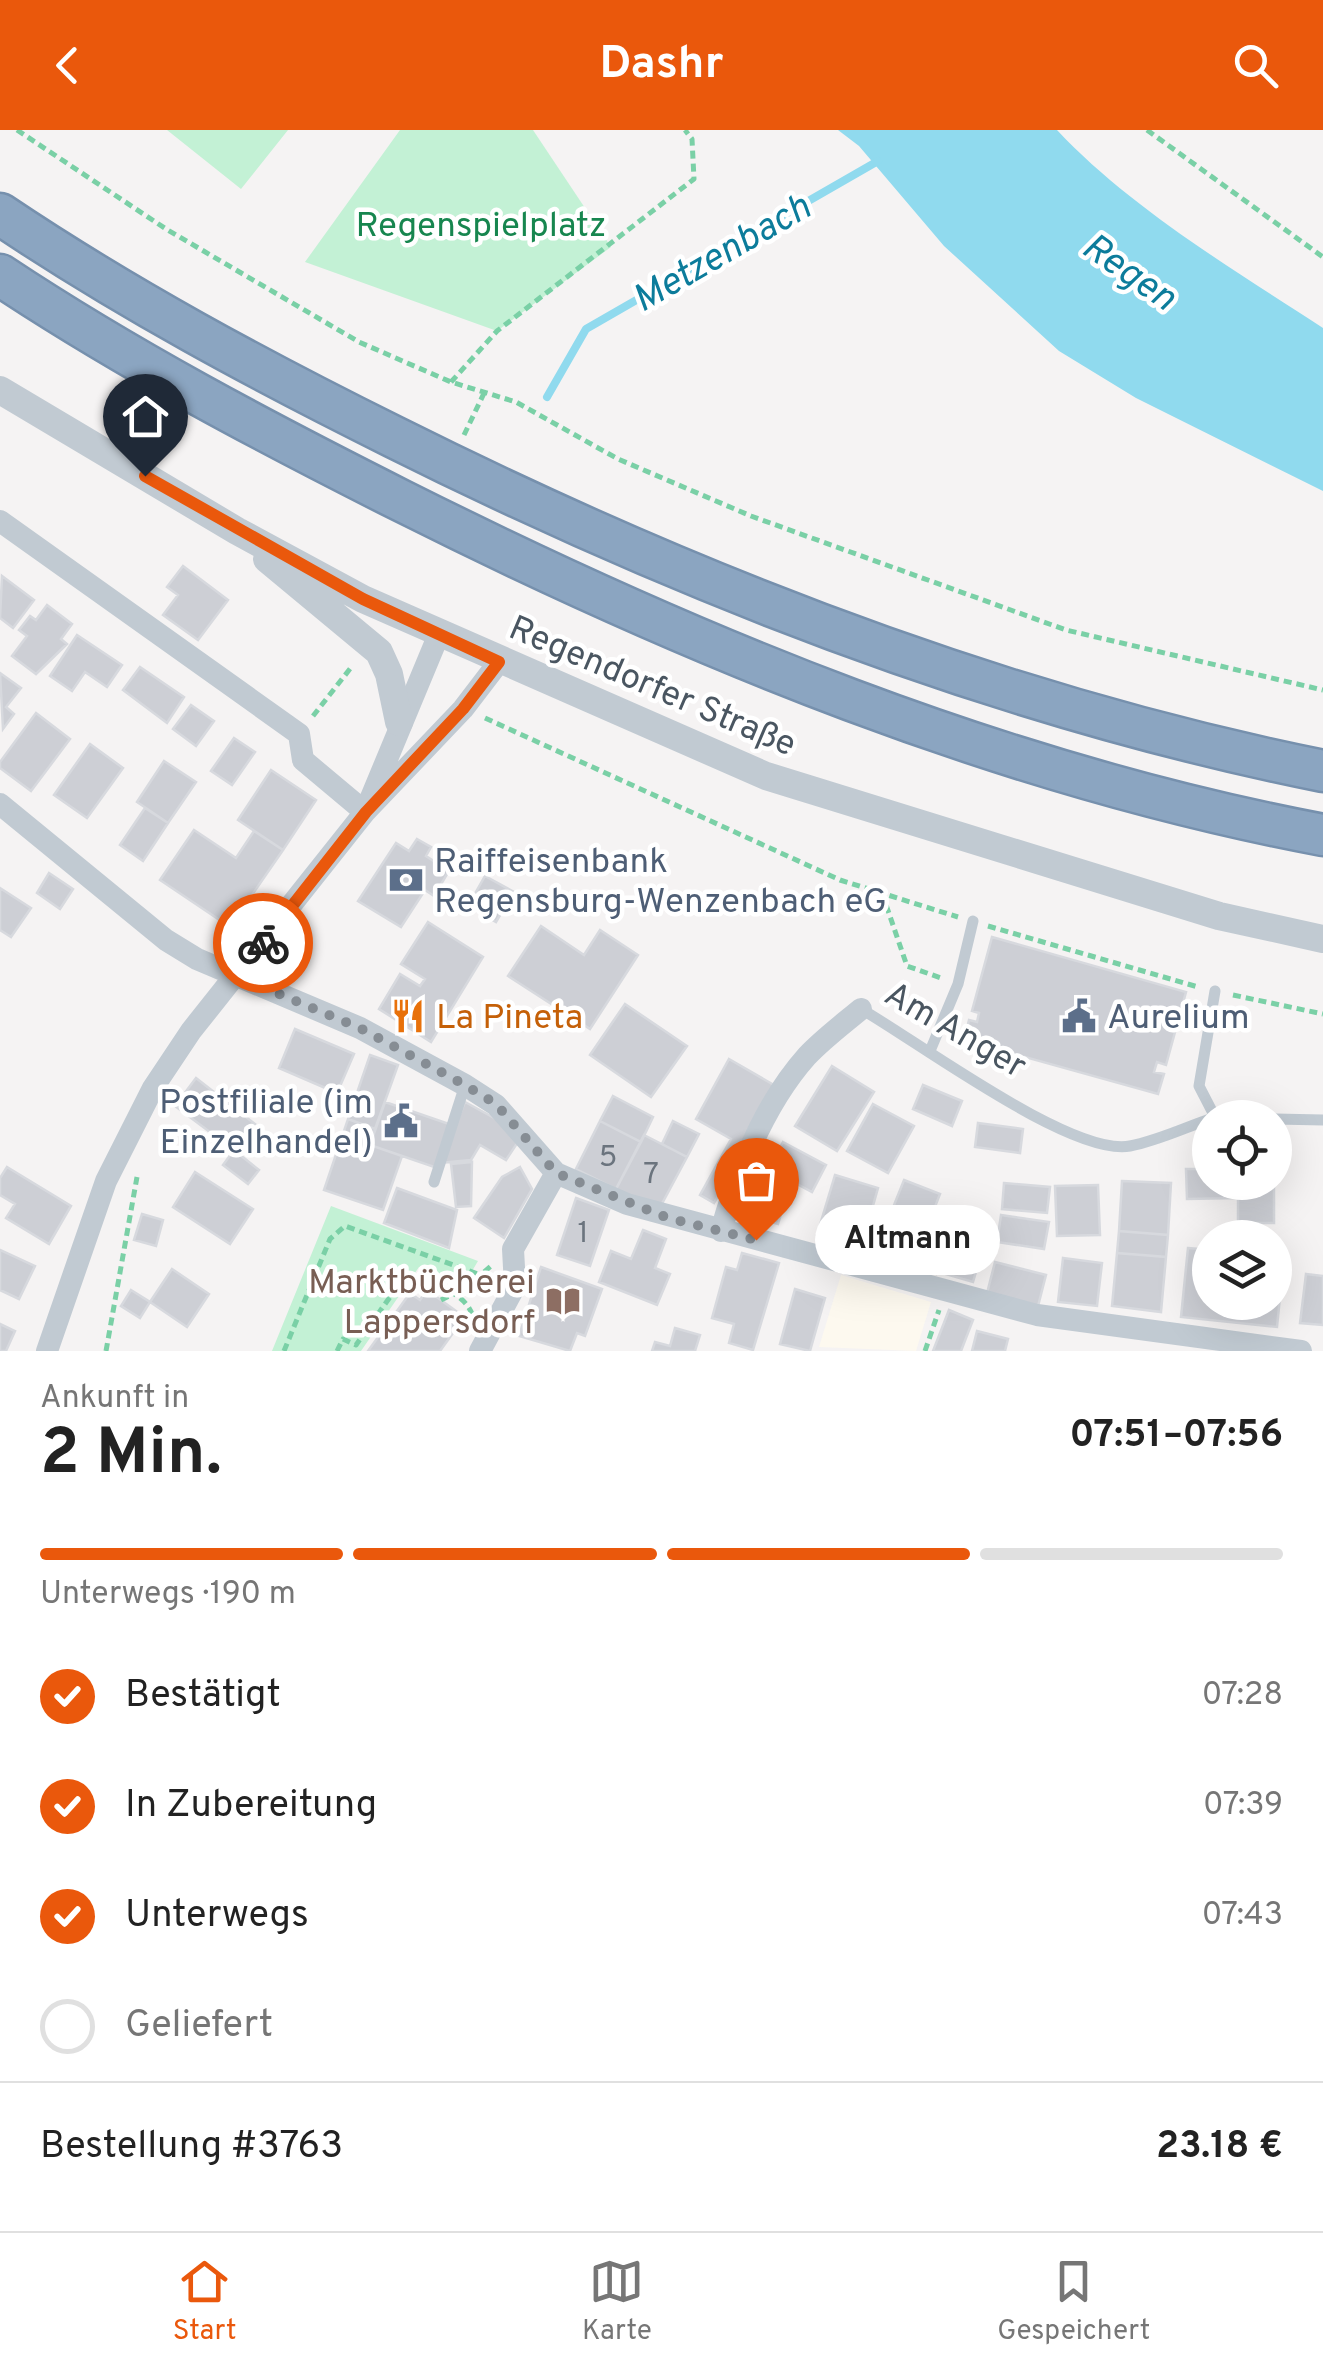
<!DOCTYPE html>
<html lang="de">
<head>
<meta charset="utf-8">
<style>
	body { margin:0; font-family:Overpass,sans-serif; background:#f6f6f6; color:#222; height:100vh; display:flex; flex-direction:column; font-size:38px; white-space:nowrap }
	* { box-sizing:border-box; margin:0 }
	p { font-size:32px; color:#767676 }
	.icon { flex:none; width:55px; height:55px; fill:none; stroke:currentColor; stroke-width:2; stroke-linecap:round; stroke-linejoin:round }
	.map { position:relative; height:1221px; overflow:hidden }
	.side { display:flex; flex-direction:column; background:#fff; flex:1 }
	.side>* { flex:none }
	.tools { position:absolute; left:1192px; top:970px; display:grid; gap:20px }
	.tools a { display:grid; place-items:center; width:100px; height:100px; border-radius:50%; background:#fff; box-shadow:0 10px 40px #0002; font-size:50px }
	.pin { position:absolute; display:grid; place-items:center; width:85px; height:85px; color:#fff; margin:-102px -42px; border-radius:50% 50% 50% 0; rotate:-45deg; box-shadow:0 0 10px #0007 }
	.pin .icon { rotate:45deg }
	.courier { position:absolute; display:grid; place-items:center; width:100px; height:100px; margin:-50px; border:8px solid #ea580c; border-radius:50%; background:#fff; color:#222; box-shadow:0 2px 12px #0007 }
	.bubble { position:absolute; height:70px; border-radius:35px; background:#fff; box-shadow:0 10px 40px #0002; font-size:32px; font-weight:700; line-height:70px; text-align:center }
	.summary em { font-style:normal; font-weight:700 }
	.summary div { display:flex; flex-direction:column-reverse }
	.summary { display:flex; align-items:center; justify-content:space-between; height:170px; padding:0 40px }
	h1 { font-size:65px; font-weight:700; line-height:75px }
	.bar { display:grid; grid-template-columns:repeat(4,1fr); gap:15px 10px; align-content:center; height:120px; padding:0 40px }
	.bar i { height:12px; border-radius:8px; background:#e0e0e0 }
	.bar .selected { background:#ea580c }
	.bar p { grid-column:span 4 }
	.line { display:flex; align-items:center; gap:25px; padding:0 40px; border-top:2px solid #e0e0e0 }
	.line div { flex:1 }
	ol { padding:0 40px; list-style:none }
	li { display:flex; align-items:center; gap:30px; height:110px }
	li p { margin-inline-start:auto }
	li .icon { padding:10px; border-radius:50%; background:#ea580c; color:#fff; stroke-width:4 }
	li:last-child { color:#767676 }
	li i { width:55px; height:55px; border:5px solid #e0e0e0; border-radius:50% }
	header { display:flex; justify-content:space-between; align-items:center; height:130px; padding:0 40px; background:#ea580c; color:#fff; font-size:45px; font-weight:700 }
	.tab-bar { display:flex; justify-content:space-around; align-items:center; height:140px; border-top:2px solid #e0e0e0; background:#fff; font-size:28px; color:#767676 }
	.tab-bar a { display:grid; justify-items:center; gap:5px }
	.tab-bar .selected { color:#ea580c }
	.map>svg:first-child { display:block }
	.commercial { fill:#fdf9ef }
	.green { fill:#c3f1d5 }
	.water { fill:#90daee }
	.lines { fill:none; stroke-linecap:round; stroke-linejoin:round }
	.stream { stroke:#90daee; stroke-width:8 }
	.building { fill:#cdcfd5; stroke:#d7d9de; stroke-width:2.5 }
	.motorway-casing { stroke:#7690ad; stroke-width:45 }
	.path { stroke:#7ad0a6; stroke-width:5; stroke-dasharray:8 5; stroke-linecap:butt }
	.service { stroke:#c1cad2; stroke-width:11 }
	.minor { stroke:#c1cad2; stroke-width:22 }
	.tertiary { stroke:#c1cad2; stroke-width:28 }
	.motorway { stroke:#8ba5c1; stroke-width:40 }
	.done { stroke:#868d94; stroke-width:10; stroke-dasharray:0 18 }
	.route { stroke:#ea580c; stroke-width:12 }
	.labels { text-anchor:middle; stroke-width:9; stroke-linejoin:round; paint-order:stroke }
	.number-label { font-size:30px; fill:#6b747e }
	.park-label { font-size:35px; fill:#17864f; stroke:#fff }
	.street-label { font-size:35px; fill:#4a5661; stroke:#fff }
	.service-label { font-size:35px; fill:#4e5e75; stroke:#fff; text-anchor:start }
	.food-label { font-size:35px; fill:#c56008; stroke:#fff; text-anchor:start }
	.education-label { font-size:35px; fill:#785e54; stroke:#fff; text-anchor:end }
	.water-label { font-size:38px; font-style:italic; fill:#0c7c9b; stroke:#fff }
</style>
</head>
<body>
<header><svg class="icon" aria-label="back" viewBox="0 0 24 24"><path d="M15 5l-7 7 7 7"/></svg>Dashr<svg class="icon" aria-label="search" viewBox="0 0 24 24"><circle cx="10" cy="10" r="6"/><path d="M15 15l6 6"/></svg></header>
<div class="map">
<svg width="1323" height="1221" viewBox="0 0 1323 1221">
	<rect width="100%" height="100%" fill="#f5f3f3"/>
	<!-- commercial -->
	<path class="commercial" d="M841,1145L931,1172L916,1221L819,1217Z"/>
	<!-- green -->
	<path class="green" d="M167,0H288L241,59Z
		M400,0H533L611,117L497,201L305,132Z
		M331,1076L478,1131L465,1153L419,1137L361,1221H272Z"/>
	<!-- water -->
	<path class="water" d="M838,0H1057C1129,77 1234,140 1323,198V361L1136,268L1059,221L944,116L859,16Z"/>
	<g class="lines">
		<!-- stream -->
		<path class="stream" d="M547,267L586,199L878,31"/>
	</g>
	<!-- building -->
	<path class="building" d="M183,436L228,470L198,510L163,485L178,465L167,457Z
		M2,446L34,470L13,498L0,488Z
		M47,475L72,494L61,509L67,514L36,544L12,526L27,506L19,500L30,486L36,490Z
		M77,505L122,535L107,557L85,542L72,561L50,546Z
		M140,537L184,567L167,593L123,560Z
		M0,543L21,558L6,577L14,584L3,599Z
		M191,575L214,591L196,616L173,599Z
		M36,583L70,609L31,661L0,638V632Z
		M234,608L255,622L232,655L211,641Z
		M90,614L123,638L87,688L54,665Z
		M164,631L196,652L168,693L137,672Z
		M271,640L316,670L283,720L238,690Z
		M145,678L168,693L143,731L120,715Z
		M194,700L236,728L254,701L283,720L230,797L160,750Z
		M417,709L431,717L426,726L449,741L434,766L425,760L401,797L358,771L396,713L409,721Z
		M49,743L73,759L60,779L37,763Z
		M485,746L514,762L496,792L468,776Z
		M0,758L31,778L11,807L0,800Z
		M428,792L483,827L431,912L379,879L400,844L420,856L425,849L401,834Z
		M541,796L584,825L600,800L638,825L590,899L508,846Z
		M992,807L1186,862L1166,935L1157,932L1154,942L1164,944L1158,964L964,910L969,890L977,892L979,883L972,881Z
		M625,874L687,916L651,967L590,925Z
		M295,899L354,924L337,963L279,938Z
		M370,925L398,935L375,999L348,989Z
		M729,929L779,958L714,1073L700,1065L731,1009L696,989Z
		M832,936L874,962L837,1021L795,996Z
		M196,948L255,994L234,1020L175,976Z
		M923,955L962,971L952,996L913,979Z
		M613,966L653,987L641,1012L600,991Z
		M385,972L452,995L437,1038L370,1015Z
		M465,972L496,989L518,1012L506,1030L480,1015L471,1030L439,1033Z
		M873,974L914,996L888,1043L847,1021Z
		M348,989L375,999L370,1015L402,1026L383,1080L324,1060Z
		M600,991L641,1012L616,1059L576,1039Z
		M673,991L699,1004L687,1027L662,1014Z
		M978,993L1023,999L1020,1023L975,1017Z
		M644,1005L687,1027L658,1081L616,1059Z
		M783,1012L826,1035L812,1062L769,1039Z
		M234,1020L259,1040L248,1054L223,1035Z
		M472,1032L471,1076L456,1077L451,1034Z
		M7,1037L71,1076L49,1114L6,1088L15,1074L0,1065V1048Z
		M520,1037L532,1059L504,1108L474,1088L502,1047Z
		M1186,1039H1210V1052H1238V1068L1187,1069Z
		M195,1042L253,1079L230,1114L173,1077Z
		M749,1042L790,1054L778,1094L737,1082Z
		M835,1045L878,1058L861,1118L817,1105Z
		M904,1050L940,1064L922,1110L913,1107L901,1137L874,1125Z
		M1122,1051L1171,1053L1168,1105L1119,1101Z
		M1238,1052H1274V1093H1238Z
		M1004,1053L1050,1057L1047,1083L1002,1079Z
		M1098,1055L1100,1105L1057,1106L1055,1056Z
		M397,1058L457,1080L449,1118L384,1093Z
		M576,1068L609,1080L590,1136L557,1125Z
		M142,1084L163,1090L156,1116L134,1110Z
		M1001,1085L1049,1092L1044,1119L997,1112Z
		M957,1089L989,1098L973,1152L942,1143Z
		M643,1100L666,1109L655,1138L670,1144L657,1175L599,1152L611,1121L631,1129Z
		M1119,1101L1168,1105L1166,1127L1117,1123Z
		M920,1116L943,1123L936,1144L913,1137Z
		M1188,1118L1210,1120V1172H1275V1127L1284,1128L1277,1197L1181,1187Z
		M0,1120L35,1136L19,1169L0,1160Z
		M742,1123L779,1133L753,1220L729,1213L734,1194L712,1188L726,1137L737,1140Z
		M1117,1123L1166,1127L1161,1182L1112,1176Z
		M1063,1128L1102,1133L1097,1176L1058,1172Z
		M995,1132L1046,1145L1037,1180L986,1167Z
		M541,1137L602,1159L585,1206L577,1203L570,1221L519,1206Z
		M172,1139L209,1164L187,1197L150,1172Z
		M1306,1144L1323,1146V1195L1300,1193Z
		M795,1159L825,1168L810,1221L780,1214Z
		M131,1160L150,1172L140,1188L121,1176Z
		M427,1160L456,1181L449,1190L458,1196L440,1221H368L410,1163L420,1170Z
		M949,1180L973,1190L961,1221H933Z
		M0,1194L15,1201L6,1221H0Z
		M675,1198L700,1205L695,1221H652L655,1212L670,1216Z
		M977,1201L1008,1209L1005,1221H972Z"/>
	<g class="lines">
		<!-- motorway casing -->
		<g class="motorway-casing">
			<path id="motorway" d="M0,84C125,168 259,240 394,307C688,454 1000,576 1323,641
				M0,145C128,230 265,302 402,371C693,517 1001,644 1323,705"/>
		</g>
		<!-- path -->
		<path class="path" d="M17,0L166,99L359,212L451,252L516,272L618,329L751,386L1066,500L1323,560
			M1147,0L1323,127
			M451,252L497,201L694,49L692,9L685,0
			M464,305L486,259
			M313,586L353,535
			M485,588L840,750L958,787
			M882,763L907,836L944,849
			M988,796L1198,857
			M1233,865L1323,884
			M441,1170L464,1159L491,1136
			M106,1221L137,1047
			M284,1221L330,1109L345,1096L481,1145
			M337,1221L343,1209L356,1215L402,1150C427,1151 463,1160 472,1184
			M925,1221L939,1180"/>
		<!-- service -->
		<path class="service" d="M1215,861L1199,956L1215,987
			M861,879C917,911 1072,1027 1130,1016C1157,1011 1184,998 1210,989
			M930,921L958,854L973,791
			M1275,989L1323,990
			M434,1052L465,955"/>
		<!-- minor -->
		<path class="minor" d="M0,391L299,604L303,630L365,682
			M370,670L439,504
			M0,674L166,810L197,829L360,898L465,955L496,975L556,1043L627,1074L1037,1185L1301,1221
			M721,1101C738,1041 765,973 807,926C823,909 843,894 861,879
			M47,1221L106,1051L153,958L191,901L365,682L463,579L499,532
			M480,1221L515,1156L513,1119L556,1043"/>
		<!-- tertiary -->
		<path class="tertiary" d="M0,260L237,401L363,469L766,646L1219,786L1323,809
			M267,429L379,522L389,544L399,592"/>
		<!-- motorway -->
		<use href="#motorway" class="motorway"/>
	</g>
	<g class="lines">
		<!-- done -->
		<path class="done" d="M263,813L236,846L360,898L465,955L496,974L556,1043L668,1088L756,1110"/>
		<!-- route -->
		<path class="route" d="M145,346L363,469L499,532L463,579L366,682L263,813"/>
	</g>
	<!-- icons -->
	<defs>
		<g id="bank-bare" transform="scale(2.7)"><path d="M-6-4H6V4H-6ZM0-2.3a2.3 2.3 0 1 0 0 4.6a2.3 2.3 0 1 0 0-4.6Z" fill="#5c6f8a" stroke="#fff" stroke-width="2.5" paint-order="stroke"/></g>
		<g id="restaurant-bare" transform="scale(2.7)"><path d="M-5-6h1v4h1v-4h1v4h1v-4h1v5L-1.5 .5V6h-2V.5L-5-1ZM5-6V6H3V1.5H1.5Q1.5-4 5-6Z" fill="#e8710a" stroke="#fff" stroke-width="2.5" paint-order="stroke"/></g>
		<g id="civic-bare" transform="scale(2.7)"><path d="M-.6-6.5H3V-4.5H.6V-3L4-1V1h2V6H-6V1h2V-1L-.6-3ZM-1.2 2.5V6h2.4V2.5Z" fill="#5c6f8a" stroke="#fff" stroke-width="2.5" paint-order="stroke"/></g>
		<g id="library-bare" transform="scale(2.7)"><path d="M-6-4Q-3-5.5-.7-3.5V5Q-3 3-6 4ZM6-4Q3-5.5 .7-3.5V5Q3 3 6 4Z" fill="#8d6e63" stroke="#fff" stroke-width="2.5" paint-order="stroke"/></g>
	</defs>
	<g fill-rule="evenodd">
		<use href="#bank-bare" x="406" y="750"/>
		<use href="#restaurant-bare" x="408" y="886"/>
		<use href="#civic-bare" x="1079" y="886"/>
		<use href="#civic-bare" x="401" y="991"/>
		<use href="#library-bare" x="563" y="1171"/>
	</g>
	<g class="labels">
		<!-- number labels -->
		<g class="number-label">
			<text x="608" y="1036">5</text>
			<text x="651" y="1053">7</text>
			<text x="583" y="1112">1</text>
		</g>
		<!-- park labels -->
		<g class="park-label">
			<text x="481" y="106">Regenspielplatz</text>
		</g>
		<!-- street labels -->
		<g class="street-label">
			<text transform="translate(653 555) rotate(23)" y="12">Regendorfer Straße</text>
			<text transform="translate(956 899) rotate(30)" y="12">Am Anger</text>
		</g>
		<!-- service labels -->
		<g class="service-label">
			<text x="434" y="742">Raiffeisenbank<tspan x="434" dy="40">Regensburg-Wenzenbach eG</tspan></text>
			<text x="1107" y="898">Aurelium</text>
			<text x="373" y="983" text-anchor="end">Postfiliale (im<tspan x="373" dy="40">Einzelhandel)</tspan></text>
		</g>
		<!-- food labels -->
		<g class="food-label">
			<text x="436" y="898">La Pineta</text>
		</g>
		<!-- education labels -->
		<g class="education-label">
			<text x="535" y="1163">Marktbücherei<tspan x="535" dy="40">Lappersdorf</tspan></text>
		</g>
		<!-- water labels -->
		<g class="water-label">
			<text transform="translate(721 122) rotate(-30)" y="13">Metzenbach</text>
			<text transform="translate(1130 141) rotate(35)" y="13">Regen</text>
		</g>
	</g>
</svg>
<div class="tools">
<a><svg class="icon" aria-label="locate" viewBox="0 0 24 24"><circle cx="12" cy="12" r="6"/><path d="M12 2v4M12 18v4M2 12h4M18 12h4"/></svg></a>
<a><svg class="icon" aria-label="layers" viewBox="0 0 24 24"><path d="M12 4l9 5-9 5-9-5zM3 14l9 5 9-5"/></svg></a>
</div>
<div class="pin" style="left:756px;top:1110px;background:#ea580c"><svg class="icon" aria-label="bag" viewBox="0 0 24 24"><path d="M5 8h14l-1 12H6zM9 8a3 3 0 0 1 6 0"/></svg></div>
<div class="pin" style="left:145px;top:346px;background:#1f2937"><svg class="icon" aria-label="home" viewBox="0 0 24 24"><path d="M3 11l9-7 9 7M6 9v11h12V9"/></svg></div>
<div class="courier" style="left:263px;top:813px"><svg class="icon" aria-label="bike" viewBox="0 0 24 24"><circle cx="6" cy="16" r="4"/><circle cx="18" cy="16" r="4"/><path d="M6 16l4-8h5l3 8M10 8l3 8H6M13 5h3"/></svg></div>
<div class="bubble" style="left:815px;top:1075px;width:185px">Altmann</div>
</div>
<section class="side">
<div class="summary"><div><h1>2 Min.</h1><p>Ankunft in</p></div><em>07:51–07:56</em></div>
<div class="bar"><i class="selected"></i><i class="selected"></i><i class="selected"></i><i></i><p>Unterwegs · 190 m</p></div>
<ol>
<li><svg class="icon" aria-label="check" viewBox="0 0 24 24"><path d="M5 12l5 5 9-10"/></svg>Bestätigt<p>07:28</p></li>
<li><svg class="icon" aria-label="check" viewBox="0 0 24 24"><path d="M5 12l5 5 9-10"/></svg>In Zubereitung<p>07:39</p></li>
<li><svg class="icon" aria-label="check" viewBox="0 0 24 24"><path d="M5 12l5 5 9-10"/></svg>Unterwegs<p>07:43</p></li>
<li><i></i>Geliefert</li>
</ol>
<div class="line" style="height:130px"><div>Bestellung #3763</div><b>23.18 €</b></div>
</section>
<nav class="tab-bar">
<a class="selected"><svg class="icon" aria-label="home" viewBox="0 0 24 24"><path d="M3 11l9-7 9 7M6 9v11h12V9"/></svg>Start</a>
<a><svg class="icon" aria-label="map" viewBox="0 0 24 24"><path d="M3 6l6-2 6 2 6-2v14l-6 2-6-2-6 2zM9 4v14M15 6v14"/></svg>Karte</a>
<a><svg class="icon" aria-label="saved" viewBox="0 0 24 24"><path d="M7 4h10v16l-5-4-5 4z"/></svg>Gespeichert</a>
</nav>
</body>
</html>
